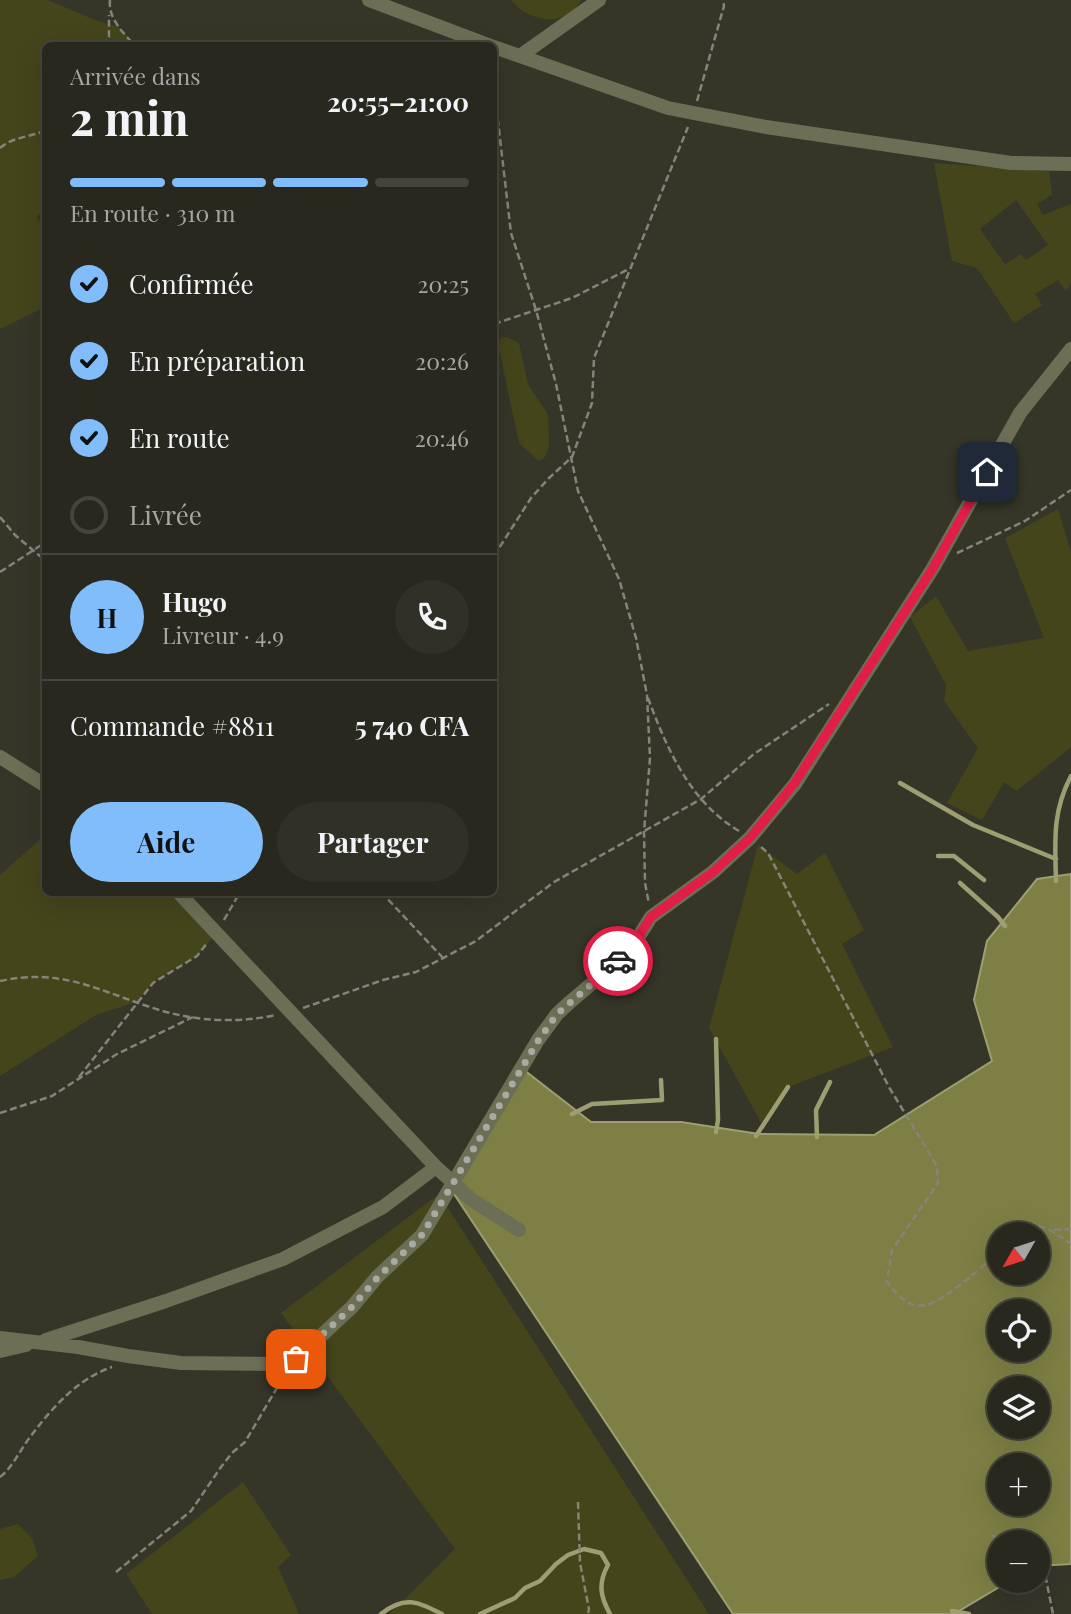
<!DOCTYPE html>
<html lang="fr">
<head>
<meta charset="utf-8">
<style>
	body { margin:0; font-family:"Playfair Display",serif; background:#303027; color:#f1f3f6; height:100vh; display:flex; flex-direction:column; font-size:26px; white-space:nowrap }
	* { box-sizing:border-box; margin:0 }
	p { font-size:23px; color:#a5a6a4 }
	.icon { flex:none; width:38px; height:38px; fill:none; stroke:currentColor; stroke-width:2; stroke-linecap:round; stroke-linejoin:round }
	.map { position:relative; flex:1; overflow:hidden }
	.panel { position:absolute; left:42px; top:42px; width:455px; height:854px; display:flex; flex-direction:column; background:#28281e; border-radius:10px; box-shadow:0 7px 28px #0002,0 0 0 2px #44443c }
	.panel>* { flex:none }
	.needle { width:46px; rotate:231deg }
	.fabs { position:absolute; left:987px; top:1222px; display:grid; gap:14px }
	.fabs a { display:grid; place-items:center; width:63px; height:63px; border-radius:50%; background:#28281e; box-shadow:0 7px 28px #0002,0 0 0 2px #44443c; font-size:35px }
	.pin { position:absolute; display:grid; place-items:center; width:60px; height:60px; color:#fff; margin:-30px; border-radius:14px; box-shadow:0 4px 10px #0006 }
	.courier { position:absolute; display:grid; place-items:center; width:70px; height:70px; margin:-35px; border:5px solid #e11d48; border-radius:50%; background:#fff; color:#222; box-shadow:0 2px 9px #0007 }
	.overview em { font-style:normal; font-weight:700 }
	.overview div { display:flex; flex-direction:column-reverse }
	.overview { display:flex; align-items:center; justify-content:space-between; height:119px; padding:0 28px }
	h1 { font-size:46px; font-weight:700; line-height:52px }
	.bar { display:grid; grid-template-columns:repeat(4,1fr); gap:10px 7px; align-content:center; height:84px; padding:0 28px }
	.bar i { height:9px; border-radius:5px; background:#44443c }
	.bar .current { background:#81bdfa }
	.bar p { grid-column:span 4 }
	.line { display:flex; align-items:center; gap:18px; padding:0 28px; border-top:2px solid #44443c }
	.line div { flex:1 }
	.round { display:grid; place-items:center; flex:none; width:74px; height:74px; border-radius:37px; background:#303027 }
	ol { padding:0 28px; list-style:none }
	li { display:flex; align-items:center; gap:21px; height:77px }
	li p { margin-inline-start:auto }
	li .icon { padding:7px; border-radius:50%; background:#81bdfa; color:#111; stroke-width:4 }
	li:last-child { color:#a5a6a4 }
	li i { width:38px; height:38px; border:4px solid #44443c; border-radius:50% }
	.action { display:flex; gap:14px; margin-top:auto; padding:14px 28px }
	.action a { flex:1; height:80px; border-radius:42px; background:#81bdfa; color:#111; font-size:28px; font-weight:700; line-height:80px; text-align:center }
	.action a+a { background:#303027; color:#f1f3f6 }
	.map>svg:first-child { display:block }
	.green { fill:#44451b; fill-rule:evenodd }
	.water { fill:#7d7f44; stroke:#9d9f73; stroke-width:2; fill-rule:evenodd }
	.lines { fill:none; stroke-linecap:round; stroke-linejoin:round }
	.stream { stroke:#9d9f73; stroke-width:4.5 }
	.path { stroke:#848579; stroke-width:2.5; stroke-dasharray:7 3.5; stroke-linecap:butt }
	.street { stroke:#6c6e55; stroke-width:14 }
	.done { stroke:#aaaba0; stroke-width:7; stroke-dasharray:0 12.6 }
	.route { stroke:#e11d48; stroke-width:9 }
</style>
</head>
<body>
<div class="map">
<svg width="1071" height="1614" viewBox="0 0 1071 1614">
	<rect width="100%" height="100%" fill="#353628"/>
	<!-- green -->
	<path class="green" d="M0,0H48L95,20L119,27L135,45L46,46V206L37,217L45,233V307L0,329Z
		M511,0H581C566,29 528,22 511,0Z
		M934,163L1049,171L1052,195L1037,204L1043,215L1071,204V283L1066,291L1058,280L1035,294L1042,305L1014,323L977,268L952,261ZM1016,200L1048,245L1026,260L1021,254L1005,264L980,229Z
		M502,337H507L519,343L528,385L548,414L549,446L545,457L539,461L519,443L498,344Z
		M1058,509L1071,552V747L1017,791L1004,782L982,820L947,803L978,748L944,701L946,685L910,617L936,596L968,651L1044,638L1005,538Z
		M45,835L46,892L178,893L216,933L197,956L153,983L136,1002L96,1015L0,1076V875Z
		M758,845L797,874L825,853L864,930L842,944L893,1047L788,1087L763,1126L709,1028Z
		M439,1194L709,1614H389L455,1549L281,1313Z
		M243,1482L291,1555L278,1567L299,1614H152L126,1574Z
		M18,1524L32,1538L38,1556L14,1577L0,1580V1529Z"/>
	<!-- water -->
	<path class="water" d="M1071,874V1564L1038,1566V1542H999V1580H1011L954,1614H733L452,1191L524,1070L591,1122H681L759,1134L874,1135L992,1061L974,1000L987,941L1037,879ZM999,1234H1038V1272H999ZM999,1311H1038V1349H999ZM999,1388H1038V1426H999ZM999,1465H1038V1503H999Z"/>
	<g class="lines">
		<!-- stream -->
		<path class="stream" d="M900,783L973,825L1056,859
			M938,856H954L984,880
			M1056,881C1055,842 1052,812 1071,776
			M960,883L998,917L1005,926
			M716,1039L718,1120L716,1132
			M572,1114L592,1104L662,1100L661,1080
			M756,1136L788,1087
			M817,1137L816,1110L830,1082
			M952,1611L969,1614
			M381,1614C405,1595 418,1602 442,1614
			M480,1614L515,1598L525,1588L540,1581L556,1564L568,1555L584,1549L601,1553L608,1565C598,1583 600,1596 610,1614"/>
		<!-- path -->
		<path class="path" d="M110,0C108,19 123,32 135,46
			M103,46L109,37V15
			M494,87L511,233L536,310L556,384L578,491L619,579L636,638L647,695L650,758L644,832L645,883L649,904
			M697,101L724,6L723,0
			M0,148C14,136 29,138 46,130
			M494,324L572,298L629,269
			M0,517L15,535L46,561
			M957,553L1025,521L1071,490
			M494,556L531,498L549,478L572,457L592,403L594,358L688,127
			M0,572L46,542
			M648,698C667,749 690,802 739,831
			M761,847L768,853L889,1087L937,1166L938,1183L892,1250L887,1281C895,1293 908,1309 926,1305C942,1302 989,1263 999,1250
			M381,892L443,958
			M224,920L240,892
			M0,981C60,968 95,989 150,1007C191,1021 234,1024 276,1015
			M303,1008L383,980L416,972L476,941L554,882L701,799L754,754L829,704
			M79,1077L153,983L197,956L208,942
			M0,1113L52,1096L117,1054L193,1017
			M1054,1230L1071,1229
			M1011,1234L1016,1227C1042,1222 1050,1229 1071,1244
			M0,1477C13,1467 20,1450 30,1437C52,1408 77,1379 112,1367
			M578,1502L580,1563L589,1609L588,1614
			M992,1535L1002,1542
			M1038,1569L1045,1574L1053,1614
			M116,1572L191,1511L221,1467L232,1453L245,1442L284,1376"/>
		<!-- street -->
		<path class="street" d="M369,0L491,46
			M494,47L668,108L766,127L1011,163L1071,164
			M520,56L599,0
			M0,757L46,786
			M436,1167L472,1200L519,1230
			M0,1338L78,1347L128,1356L181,1363L275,1364L289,1363L296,1359L352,1307L378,1276L422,1235L538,1040L557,1014L570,1002L629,952L651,917L713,872L750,838L795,784L933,568L1020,413L1071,349
			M46,1340L166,1301L283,1259L383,1207L436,1167L178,892
			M0,1351L26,1345"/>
	</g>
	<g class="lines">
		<!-- done -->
		<path class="done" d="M296,1359L352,1307L379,1276L422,1235L538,1041L557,1014L618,961"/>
		<!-- route -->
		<path class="route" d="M618,961L629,951L651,917L713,872L750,838L794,784L933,568L987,472"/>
	</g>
</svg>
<div class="fabs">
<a><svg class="needle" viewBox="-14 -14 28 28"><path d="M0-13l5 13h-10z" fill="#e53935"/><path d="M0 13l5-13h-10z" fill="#a5a6a4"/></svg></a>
<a><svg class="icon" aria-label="locate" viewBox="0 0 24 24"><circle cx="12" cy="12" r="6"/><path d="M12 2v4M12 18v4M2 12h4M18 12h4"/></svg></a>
<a><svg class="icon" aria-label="layers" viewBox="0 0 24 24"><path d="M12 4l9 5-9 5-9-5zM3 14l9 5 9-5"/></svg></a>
<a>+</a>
<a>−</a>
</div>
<div class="pin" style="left:296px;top:1359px;background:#ea580c"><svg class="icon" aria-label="bag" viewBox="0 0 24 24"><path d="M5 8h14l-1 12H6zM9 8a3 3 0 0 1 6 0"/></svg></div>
<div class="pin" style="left:987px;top:472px;background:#1f2937"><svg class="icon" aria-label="home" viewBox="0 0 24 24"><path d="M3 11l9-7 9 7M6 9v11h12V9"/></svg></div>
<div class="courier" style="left:618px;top:961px"><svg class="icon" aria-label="car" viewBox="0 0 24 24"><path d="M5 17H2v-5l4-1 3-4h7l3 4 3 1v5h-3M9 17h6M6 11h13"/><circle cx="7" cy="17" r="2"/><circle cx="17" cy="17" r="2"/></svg></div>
<section class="panel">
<div class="overview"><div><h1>2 min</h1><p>Arrivée dans</p></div><em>20:55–21:00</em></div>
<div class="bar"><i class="current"></i><i class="current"></i><i class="current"></i><i></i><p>En route · 310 m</p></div>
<ol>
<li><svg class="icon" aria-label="check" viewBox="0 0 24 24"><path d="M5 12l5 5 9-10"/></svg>Confirmée<p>20:25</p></li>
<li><svg class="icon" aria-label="check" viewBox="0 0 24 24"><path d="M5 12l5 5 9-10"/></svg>En préparation<p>20:26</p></li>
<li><svg class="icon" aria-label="check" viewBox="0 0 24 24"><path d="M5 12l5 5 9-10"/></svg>En route<p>20:46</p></li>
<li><i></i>Livrée</li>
</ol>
<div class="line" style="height:126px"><b class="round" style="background:#81bdfa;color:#111">H</b><div><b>Hugo</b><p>Livreur · 4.9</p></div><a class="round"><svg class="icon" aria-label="phone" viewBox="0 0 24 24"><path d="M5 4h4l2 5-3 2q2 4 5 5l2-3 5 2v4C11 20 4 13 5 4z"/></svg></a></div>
<div class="line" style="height:91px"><div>Commande #8811</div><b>5 740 CFA</b></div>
<div class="action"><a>Aide</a><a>Partager</a></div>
</section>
</div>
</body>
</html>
